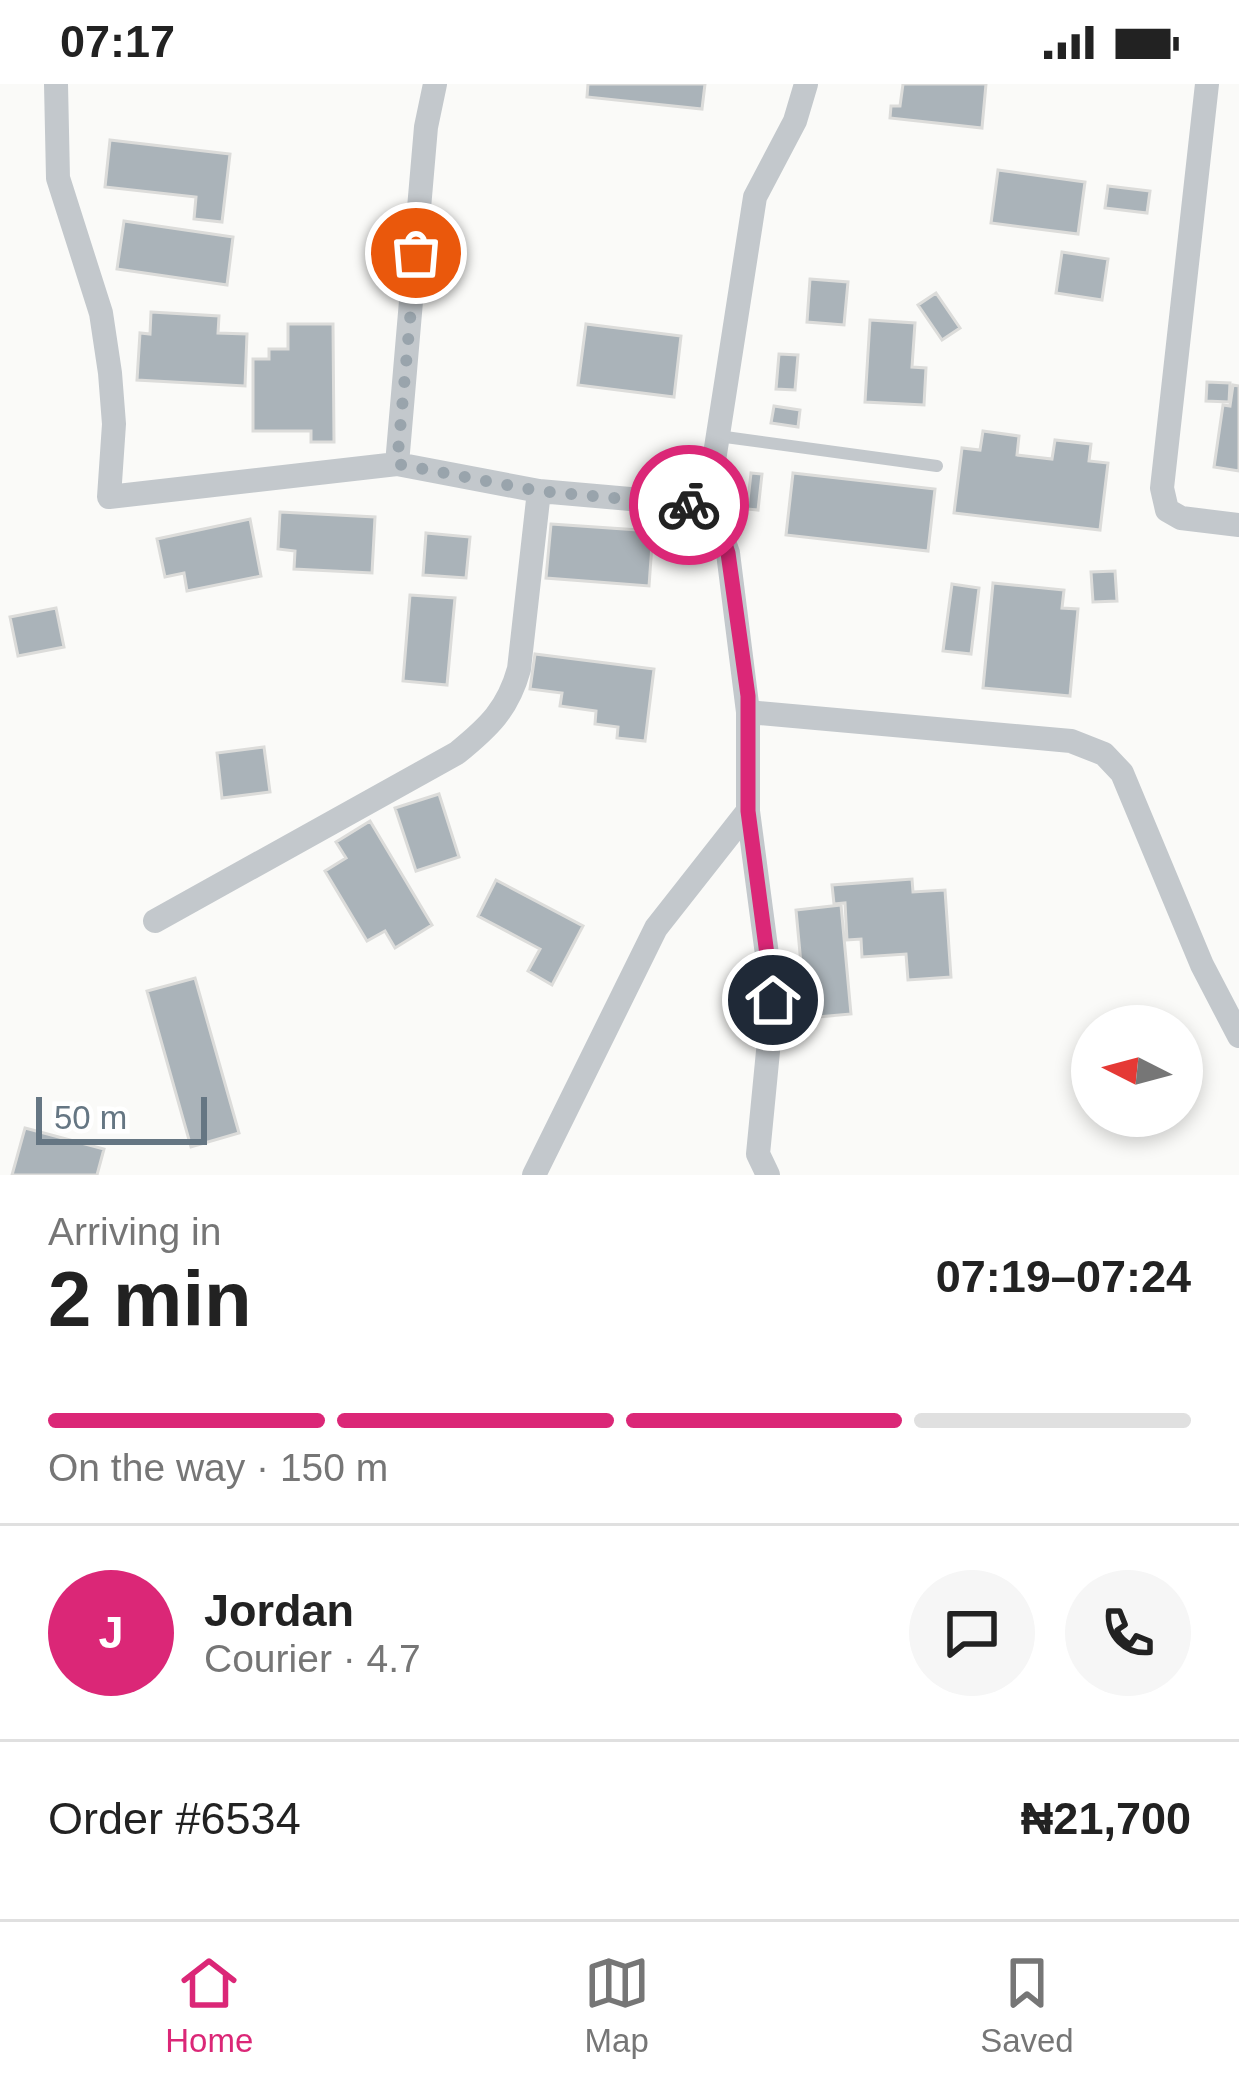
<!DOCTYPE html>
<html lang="en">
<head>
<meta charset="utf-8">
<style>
	body { margin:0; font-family:Helvetica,sans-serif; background:#f6f6f6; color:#222; height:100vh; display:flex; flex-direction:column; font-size:45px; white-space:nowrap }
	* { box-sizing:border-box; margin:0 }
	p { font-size:39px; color:#767676 }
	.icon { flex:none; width:66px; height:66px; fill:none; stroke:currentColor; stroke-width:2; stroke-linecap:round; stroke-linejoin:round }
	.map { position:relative; height:1091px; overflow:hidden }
	.details { display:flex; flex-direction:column; background:#fff; flex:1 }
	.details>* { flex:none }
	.needle { width:78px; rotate:276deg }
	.tools { position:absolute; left:1071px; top:921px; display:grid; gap:24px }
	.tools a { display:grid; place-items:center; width:132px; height:132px; border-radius:50%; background:#fff; box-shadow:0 6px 18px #0003; font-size:60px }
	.scale { position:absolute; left:36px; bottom:30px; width:171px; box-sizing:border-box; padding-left:12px; border:6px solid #657683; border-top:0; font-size:33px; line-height:42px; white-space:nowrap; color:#657683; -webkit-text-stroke:9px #fff; paint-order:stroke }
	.pin { position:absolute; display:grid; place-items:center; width:102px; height:102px; color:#fff; margin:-51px; border:6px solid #fff; border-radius:50%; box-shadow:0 3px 12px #0007 }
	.courier { position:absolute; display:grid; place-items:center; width:120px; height:120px; margin:-60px; border:9px solid #db2777; border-radius:50%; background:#fff; color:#222; box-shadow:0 3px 15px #0007 }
	.overview em { font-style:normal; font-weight:700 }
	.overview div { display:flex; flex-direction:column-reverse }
	.overview { display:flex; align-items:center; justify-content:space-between; height:204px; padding:0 48px }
	h1 { font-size:78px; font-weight:700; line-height:90px }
	.bar { display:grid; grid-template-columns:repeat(4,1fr); gap:18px 12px; align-content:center; height:144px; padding:0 48px }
	.bar i { height:15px; border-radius:9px; background:#e0e0e0 }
	.bar .current { background:#db2777 }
	.bar p { grid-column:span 4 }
	.line { display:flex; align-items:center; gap:30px; padding:0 48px; border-top:3px solid #e0e0e0 }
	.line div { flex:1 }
	.round { display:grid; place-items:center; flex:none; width:126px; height:126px; border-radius:63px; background:#f6f6f6 }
	.status { display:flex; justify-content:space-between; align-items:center; height:84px; padding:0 60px; background:#fff; direction:ltr }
	.status svg { height:33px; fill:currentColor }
	.tab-bar { display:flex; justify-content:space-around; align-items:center; height:168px; border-top:3px solid #e0e0e0; background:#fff; font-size:33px; color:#767676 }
	.tab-bar a { display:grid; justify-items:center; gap:6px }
	.tab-bar .current { color:#db2777 }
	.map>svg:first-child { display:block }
	.building { fill:#aab3b9; stroke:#dcdcda; stroke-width:3 }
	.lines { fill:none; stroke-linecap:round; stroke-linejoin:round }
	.lane { stroke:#c3c8cc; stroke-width:12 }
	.street { stroke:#c3c8cc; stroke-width:24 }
	.done { stroke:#99a4ac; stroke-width:12; stroke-dasharray:0 21.6 }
	.route { stroke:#db2777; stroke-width:15 }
</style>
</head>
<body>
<div class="status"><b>07:17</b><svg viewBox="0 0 49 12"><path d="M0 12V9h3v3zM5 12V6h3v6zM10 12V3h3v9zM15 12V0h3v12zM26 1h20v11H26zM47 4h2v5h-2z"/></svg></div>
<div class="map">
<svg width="1239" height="1091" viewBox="0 0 1239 1091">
	<rect width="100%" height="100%" fill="#fafaf8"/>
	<!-- building -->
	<path class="building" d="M588,0H705L702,25L587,13Z
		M903,0H986L982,44L890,34L891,22H900Z
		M110,56L230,70L222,138L194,135L196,113L105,103Z
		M998,86L1085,98L1078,150L991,139Z
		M1108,102L1150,107L1147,129L1105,124Z
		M124,137L233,153L227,201L117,185Z
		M1062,168L1108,175L1102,216L1056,209Z
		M810,195L848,198L844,241L807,238Z
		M936,209L960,244L942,256L918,221Z
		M151,228L219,232L218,249L247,250L245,302L137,296L140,249L150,250Z
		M870,236L915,239L912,283L926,284L924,321L865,318Z
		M288,240H333L334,358H311V347H253V275H269V265H288Z
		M586,240L681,252L674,313L578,301Z
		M779,270L798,271L795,306L776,305Z
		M1207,298L1230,299L1229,318L1206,317Z
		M1233,301L1239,302V387L1214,383L1223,321L1230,322Z
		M774,322L800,326L798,343L771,339Z
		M983,347L1019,352L1017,371L1052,375L1055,356L1091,360L1089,377L1108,379L1100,446L954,429L962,364L980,366Z
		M751,389L762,390L758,426L747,425Z
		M793,389L935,405L928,467L786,451Z
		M280,428L375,433L372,489L294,485L295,467L278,465Z
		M250,435L261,492L187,507L184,489L165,493L157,455Z
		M551,440L653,447L649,502L546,494Z
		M426,449L470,453L466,494L423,491Z
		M1115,487L1117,517L1093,518L1091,488Z
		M993,499L1064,506L1062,524L1078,525L1070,612L983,604Z
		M952,500L979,504L971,570L943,567Z
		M410,511L455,514L447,601L403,597Z
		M56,524L64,563L18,572L10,533Z
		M535,570L654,585L645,657L617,654L618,643L595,640L596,627L560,622L562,609L530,605Z
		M264,663L270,708L222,714L217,669Z
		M439,710L459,773L416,787L395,724Z
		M370,737L432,841L395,864L385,847L367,857L325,787L346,774L336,758Z
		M912,795L913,808L945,806L951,893L908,896L906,870L862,873L861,855L847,856L845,819L834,820L832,801Z
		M496,796L583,842L552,901L528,887L540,865L478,832Z
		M841,821L851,930L806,934L796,826Z
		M195,894L239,1049L191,1063L147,907Z
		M25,1044L104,1065L97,1091H12Z"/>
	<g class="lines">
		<!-- lane -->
		<path class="lane" d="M718,352L937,382"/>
		<!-- street -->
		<path class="street" d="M56,0L58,94L101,229L110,289L114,340L109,413L397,380L539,407L687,420C712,430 720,444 728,469L748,628L1071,657L1104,670L1122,689L1202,881L1239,952
			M1207,0L1162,404L1167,426L1181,434L1239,441
			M397,380L426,43L435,0
			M706,428L755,113L795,37L806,0
			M748,628V727L773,916L758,1070L768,1091
			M155,837L457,669C489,643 508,625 519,585L539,407
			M534,1091L656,844L748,727"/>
	</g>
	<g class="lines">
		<!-- done -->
		<path class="done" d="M416,169L397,380L539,407L689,421"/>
		<!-- route -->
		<path class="route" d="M689,421C713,430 721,445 728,469L748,612V727L773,916"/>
	</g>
</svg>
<div class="tools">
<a><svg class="needle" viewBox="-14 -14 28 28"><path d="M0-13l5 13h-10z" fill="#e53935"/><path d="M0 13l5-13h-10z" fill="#767676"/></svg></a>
</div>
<div class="scale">50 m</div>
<div class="pin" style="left:416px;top:169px;background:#ea580c"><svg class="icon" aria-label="bag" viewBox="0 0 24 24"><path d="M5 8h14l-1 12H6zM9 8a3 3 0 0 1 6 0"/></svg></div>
<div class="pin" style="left:773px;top:916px;background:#1f2937"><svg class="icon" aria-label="home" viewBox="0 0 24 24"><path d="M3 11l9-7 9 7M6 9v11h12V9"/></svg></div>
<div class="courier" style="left:689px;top:421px"><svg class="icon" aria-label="bike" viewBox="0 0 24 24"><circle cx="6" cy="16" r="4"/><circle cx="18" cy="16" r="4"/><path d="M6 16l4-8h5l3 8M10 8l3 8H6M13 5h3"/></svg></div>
</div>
<section class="details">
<div class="overview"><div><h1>2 min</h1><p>Arriving in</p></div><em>07:19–07:24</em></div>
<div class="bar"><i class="current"></i><i class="current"></i><i class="current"></i><i></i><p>On the way · 150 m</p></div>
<div class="line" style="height:216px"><b class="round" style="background:#db2777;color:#fff">J</b><div><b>Jordan</b><p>Courier · 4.7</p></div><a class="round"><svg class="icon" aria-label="chat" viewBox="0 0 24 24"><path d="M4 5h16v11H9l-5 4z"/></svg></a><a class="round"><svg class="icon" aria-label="phone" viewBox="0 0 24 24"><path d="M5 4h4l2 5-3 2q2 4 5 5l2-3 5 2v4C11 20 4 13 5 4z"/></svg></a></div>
<div class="line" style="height:156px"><div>Order #6534</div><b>₦21,700</b></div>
</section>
<nav class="tab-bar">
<a class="current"><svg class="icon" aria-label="home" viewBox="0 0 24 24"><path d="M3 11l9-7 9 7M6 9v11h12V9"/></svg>Home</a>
<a><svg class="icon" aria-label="map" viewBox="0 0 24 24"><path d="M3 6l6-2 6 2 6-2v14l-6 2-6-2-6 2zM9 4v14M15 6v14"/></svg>Map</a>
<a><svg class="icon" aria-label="saved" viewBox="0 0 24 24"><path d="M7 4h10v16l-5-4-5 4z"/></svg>Saved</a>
</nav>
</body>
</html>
